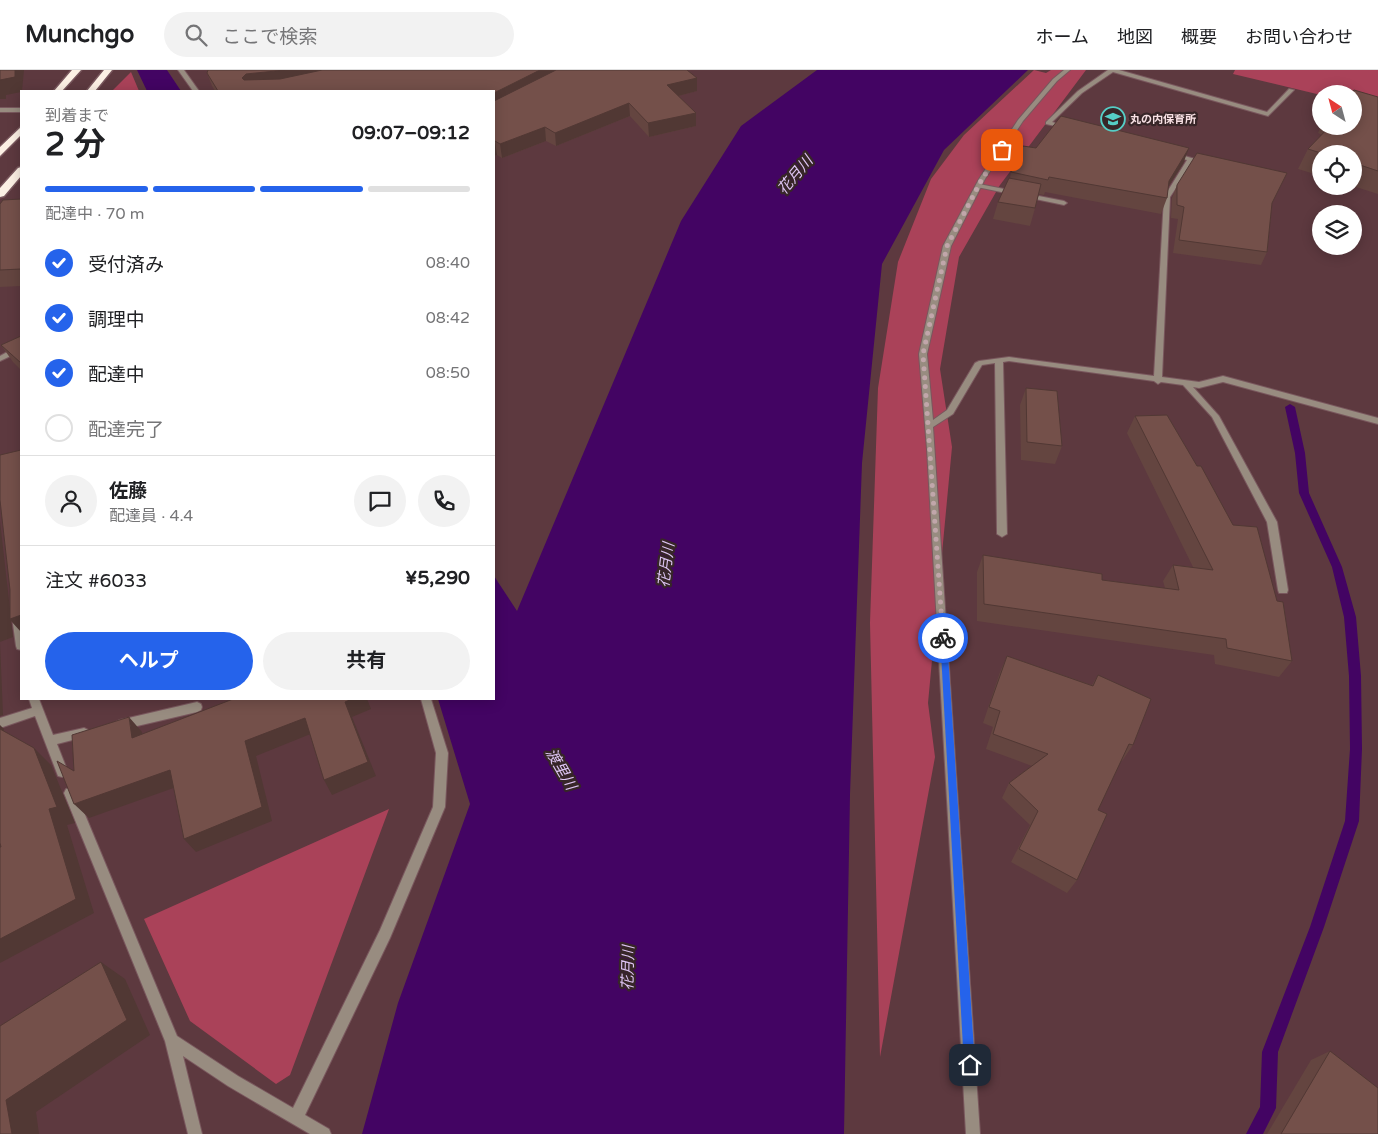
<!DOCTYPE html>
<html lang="ja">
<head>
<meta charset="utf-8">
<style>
	body { margin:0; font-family:"Varela Round","Noto Sans JP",sans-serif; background:#f2f2f2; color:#202124; height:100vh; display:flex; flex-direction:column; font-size:19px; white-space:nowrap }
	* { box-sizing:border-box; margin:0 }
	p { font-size:16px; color:#757577 }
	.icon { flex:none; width:28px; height:28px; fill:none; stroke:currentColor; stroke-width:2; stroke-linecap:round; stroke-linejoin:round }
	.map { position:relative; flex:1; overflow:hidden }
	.panel { position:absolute; left:20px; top:20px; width:475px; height:610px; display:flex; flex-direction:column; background:#fff; border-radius:0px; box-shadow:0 2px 12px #0003 }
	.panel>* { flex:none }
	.needle { width:32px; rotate:324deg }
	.buttons { position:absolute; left:1312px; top:15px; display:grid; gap:10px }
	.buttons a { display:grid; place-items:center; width:50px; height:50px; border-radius:50%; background:#fff; box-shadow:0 2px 12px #0003; font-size:25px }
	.pin { position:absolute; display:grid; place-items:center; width:42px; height:42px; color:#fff; margin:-21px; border-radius:10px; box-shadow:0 2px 8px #0006 }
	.courier { position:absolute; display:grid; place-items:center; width:50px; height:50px; margin:-25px; border:4px solid #2563eb; border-radius:50%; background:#fff; color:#222; box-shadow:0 1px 6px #0007 }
	.overview em { font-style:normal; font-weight:700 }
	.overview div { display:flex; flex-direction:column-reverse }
	.overview { display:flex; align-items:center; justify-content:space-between; height:85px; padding:0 25px }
	h1 { font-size:32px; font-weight:700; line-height:38px }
	.bar { display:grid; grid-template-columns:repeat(4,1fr); gap:8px 5px; align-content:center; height:60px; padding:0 25px }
	.bar i { height:6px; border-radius:4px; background:#e0e0e0 }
	.bar .active { background:#2563eb }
	.bar p { grid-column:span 4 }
	.line { display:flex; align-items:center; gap:12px; padding:0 25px; border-top:1px solid #e0e0e0 }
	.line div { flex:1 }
	.round { display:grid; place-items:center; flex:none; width:52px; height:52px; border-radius:26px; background:#f2f2f2 }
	ol { padding:0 25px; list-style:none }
	li { display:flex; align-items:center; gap:15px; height:55px }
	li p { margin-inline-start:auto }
	li .icon { padding:5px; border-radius:50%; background:#2563eb; color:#fff; stroke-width:4 }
	li:last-child { color:#757577 }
	li i { width:28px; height:28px; border:2px solid #e0e0e0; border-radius:50% }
	.primary-button { display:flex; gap:10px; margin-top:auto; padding:10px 25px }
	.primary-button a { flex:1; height:58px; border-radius:30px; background:#2563eb; color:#fff; font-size:20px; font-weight:700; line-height:58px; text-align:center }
	.primary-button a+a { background:#f2f2f2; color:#202124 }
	header { display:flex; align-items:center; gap:30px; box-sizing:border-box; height:70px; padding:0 25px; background:#fff; border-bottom:1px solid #e0e0e0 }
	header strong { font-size:24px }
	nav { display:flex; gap:28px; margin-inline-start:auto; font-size:18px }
	.search { width:350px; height:45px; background:#f2f2f2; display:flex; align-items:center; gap:12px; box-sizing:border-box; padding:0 18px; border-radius:28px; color:#757577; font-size:19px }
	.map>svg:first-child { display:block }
	.green { fill:#aa4259 }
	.water { fill:#430463 }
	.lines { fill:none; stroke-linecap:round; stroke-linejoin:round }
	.stream { fill:#430463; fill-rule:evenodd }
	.lane-casing { stroke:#79575d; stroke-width:2 }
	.street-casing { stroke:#79575d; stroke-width:2 }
	.highway-casing { stroke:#79575d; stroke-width:3 }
	.lane { fill:#988c80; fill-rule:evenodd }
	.street { fill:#988c80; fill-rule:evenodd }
	.highway { fill:#fcf0e4; fill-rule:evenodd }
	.wall { fill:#644540 }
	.shaded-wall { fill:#513834 }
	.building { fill:#74504a; stroke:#513834 }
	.route { fill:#2563eb }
	.done { stroke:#c1a6aa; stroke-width:5; stroke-dasharray:0 9 }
	.labels { text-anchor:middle; stroke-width:4.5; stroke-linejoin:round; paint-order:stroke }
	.far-poi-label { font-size:11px; font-weight:bold; fill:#f7e0e3; stroke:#372628; text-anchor:start }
	.water-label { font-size:15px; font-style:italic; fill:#dec5f4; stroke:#372628 }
</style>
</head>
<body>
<header>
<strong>Munchgo</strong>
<div class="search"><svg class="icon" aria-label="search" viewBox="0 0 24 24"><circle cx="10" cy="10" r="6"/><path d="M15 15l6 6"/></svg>ここで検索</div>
<nav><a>ホーム</a><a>地図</a><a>概要</a><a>お問い合わせ</a></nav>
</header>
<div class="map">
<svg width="1378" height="1064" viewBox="0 0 1378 1064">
	<rect width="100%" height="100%" fill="#5d393f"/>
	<!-- green -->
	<path class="green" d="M1034,0L1046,3L1051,0H1086L1000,115L959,187L940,299L952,377L928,633L935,687L880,987L870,553L878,318L898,192L931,109L964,65Z
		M1235,0H1378V42L1354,24L1321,25L1233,4Z
		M131,2L139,21H112Z
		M389,739L290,1005L276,1014L190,951L144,849Z"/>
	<!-- water -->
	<path class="water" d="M137,0H167L181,21H147Z
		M817,0H1028L944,80L882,194L862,393L850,724L844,1064H362L398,933L470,734L438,629H494V506L517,541L681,151L741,56Z"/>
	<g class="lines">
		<!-- stream -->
		<path class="stream" d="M1290,334L1295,337L1305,383L1309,423L1342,497L1356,547L1361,606L1362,679L1359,751L1324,857L1278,982L1276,1038L1263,1064H1246L1260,1037L1262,982L1310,857L1345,751L1350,679L1349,606L1344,547L1332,497L1299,423L1295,383L1285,337Z"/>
		<!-- lane casing -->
		<g class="lane-casing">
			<path id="lane" d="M979,114L1064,131L1067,133L1064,135L977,117L976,116Z"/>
		</g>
		<!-- street casing -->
		<g class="street-casing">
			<path id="street" d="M178,0H184L199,21H193Z
				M1064,0H1070L1057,11L1023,51L985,109L951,176L927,284L933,350L947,340L975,293L979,291L1009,287L1154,306L1164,127L1187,90L1172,86V84L1174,83L1209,93L1206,95L1193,92L1170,127L1162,307L1199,312L1223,306L1378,348V354L1223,312L1199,318L1193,317L1219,346L1277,452L1288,520L1287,523H1279L1278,520L1267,452L1212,347L1183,315L1161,312L1158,314L1154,311L1009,291L1003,292L1007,464L1002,467L997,464L995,293L982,295L953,344L933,357L980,1064H966L927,379L919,284L943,176L979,109L1018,50L1053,9Z
				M1108,0H1119L1267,42L1289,19L1294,20L1268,46L1113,2L1082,23L1052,52L1069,57V59L1046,54V52L1078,21Z
				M0,38H21V42H0Z
				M18,276H21V281L0,291V286Z
				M17,543L21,545V580L17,579L16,576L12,547L13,544Z
				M29,629H39L53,665L84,658L88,660L90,663L88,666L57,674L68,702L66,706L62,707L58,706L35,646L0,658V648L32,638Z
				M421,629H431L448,683L445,737L390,868L305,1045L329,1059L331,1064H310L228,1016L183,986L202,1064H188L165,971L64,723L66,719L70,718L74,719L76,723L177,966L238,1006L293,1038L380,860L433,737L436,683Z
				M197,632L201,634L202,637L201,640L197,642L120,660L116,658L114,655L116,652L120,650Z"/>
		</g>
		<!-- highway casing -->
		<g class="highway-casing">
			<path id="highway" d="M72,0H81L62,21H54Z
				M104,0H112L95,21H87Z
				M21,57V65L0,86V77Z
				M21,97V106L4,126L0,127V118L18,98Z"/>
		</g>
		<!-- lane -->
		<use href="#lane" class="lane"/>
		<!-- street -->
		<use href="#street" class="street"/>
		<!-- highway -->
		<use href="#highway" class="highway"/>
	</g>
	<!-- wall -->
	<path class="wall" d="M207,3L697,8V21L678,26L696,56L649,67L630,46L556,76L546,71L502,88L497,85L494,86V21H215L212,16Z
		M1378,27V124L1353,116H1354V84H1321V106L1298,99L1308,79L1322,65L1318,63L1321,56H1354Z
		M1036,78L1183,94L1168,117L1167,128L1161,144L1045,122L1044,125L1039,124L1030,156L993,149L998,132L1010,108L1011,102Z
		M1177,115L1272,133L1267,182L1261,195L1173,183L1178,149L1171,148L1172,128Z
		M21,129V216L0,217V134Z
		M21,266V300L13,292L1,275Z
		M1026,318L1062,376L1055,394L1021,390L1020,335Z
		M1135,346L1292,591L1279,607L1215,594L1214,585L977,551V502L983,485L1102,510L1165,518L1163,511L1173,495L1193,497L1127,363Z
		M1007,586L1092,615L1098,605L1133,675L1122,691L1121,690L1098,740L1077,810L1067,823L1011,792L1030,755L1002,728L1009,713L1032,696L986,679L993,657L983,653L1000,602Z
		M1330,981L1378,1064H1267L1311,990Z"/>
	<!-- shaded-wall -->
	<path class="shaded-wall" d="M15,0H24L22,21H21V22L6,25V29H0V10Z
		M285,0H357L251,17L242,8L246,4Z
		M540,0H568L494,37V23Z
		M697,8V21L667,29V15Z
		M629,33L630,46L556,76L555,63Z
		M696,43V56L649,67L648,53Z
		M545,57L546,71L502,88L500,74Z
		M494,71H495L497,85L494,86Z
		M1189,78L1183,94L1162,126L1169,111Z
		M0,451L11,548L21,545V562L11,551L13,567L0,572L3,645L0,646Z
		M352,629H367L371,639L352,647L376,706L332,725L324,710L345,632Z
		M129,647L142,662L144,683L132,668Z
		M305,648L313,663L256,686L272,751L196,782L184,769L245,671Z
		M0,655L4,659V668L0,664Z
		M34,678L51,695L75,753L67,755L94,843L0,893V869L49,739Z
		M170,700L182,715L89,748L74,734Z
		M101,892L125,909L150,965L36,1042L39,1064H12L6,1030Z"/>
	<!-- building -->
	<path class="building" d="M0,0H15V7L0,10Z
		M208,0H285L246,4L242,8L244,10L280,9L322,0H540L494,23V21H218L207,3Z
		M556,0H687L697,8L667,15L696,43L648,53L629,33L555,63L545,57L500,74L495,71H494V31Z
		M1354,20L1378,27V101L1354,93V84H1324L1308,79L1330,56H1354V24H1349Z
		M1061,46L1189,78L1169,111L1167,128L1049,107L1048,110L1011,102L1023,76L1036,78Z
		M1197,83L1287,103L1272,133L1267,182L1179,170L1184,137L1177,135V115Z
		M1009,108L1041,114L1035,138L998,132Z
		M21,129V199L0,200V134L3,130Z
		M21,266V293L1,275Z
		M1026,318L1057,321L1062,376L1027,372Z
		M1167,345L1197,396H1201L1233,455L1257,457L1277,531L1283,532L1292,591L1227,578L1226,569L984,534L983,485L1102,504V510L1179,520L1173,495L1213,500L1135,346Z
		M21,380V545L10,549V520L0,430V385Z
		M1007,586L1093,616L1098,605L1151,629L1133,675L1129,674L1098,740L1107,744L1077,810L1019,779L1038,741L1009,713L1048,684L993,664L1000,641L989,637Z
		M233,629H352L345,632L368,692L324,710L305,648L245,671L262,737L184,769L170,700L74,734L57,691L74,701L72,665L129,647L132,668Z
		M0,659L34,678L57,737L49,739L76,829L0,869V777H1L0,773Z
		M101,892L127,950L6,1030L12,1064H0V956Z
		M1330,981L1378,1018V1064H1281Z"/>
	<!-- route -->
	<path class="route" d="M940,565H946L947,568L975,995L970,1001L964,995Z"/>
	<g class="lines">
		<!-- done -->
		<path class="done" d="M943,568L923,284L947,176L982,109L1002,80"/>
	</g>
	<!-- icons -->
	<defs>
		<g id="school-ring" transform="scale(1.25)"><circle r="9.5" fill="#372628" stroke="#55cec6" stroke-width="1.5"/><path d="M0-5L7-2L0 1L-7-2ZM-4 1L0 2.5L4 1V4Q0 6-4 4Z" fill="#55cec6"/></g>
	</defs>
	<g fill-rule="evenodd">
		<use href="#school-ring" x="1113" y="49"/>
	</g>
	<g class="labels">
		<!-- far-poi labels -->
		<g class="far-poi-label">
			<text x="1130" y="53">丸の内保育所</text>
		</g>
		<!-- water labels -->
		<g class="water-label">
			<text transform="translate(795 105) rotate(-50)" y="5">花月川</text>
			<text transform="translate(666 495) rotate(-83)" y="5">花月川</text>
			<text transform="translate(561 699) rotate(60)" y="5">渡里川</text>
			<text transform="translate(628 898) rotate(-89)" y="5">花月川</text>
		</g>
	</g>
</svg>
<div class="buttons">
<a><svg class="needle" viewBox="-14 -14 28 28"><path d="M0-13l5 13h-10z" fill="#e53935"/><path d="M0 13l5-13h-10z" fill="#757577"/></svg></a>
<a><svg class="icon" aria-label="locate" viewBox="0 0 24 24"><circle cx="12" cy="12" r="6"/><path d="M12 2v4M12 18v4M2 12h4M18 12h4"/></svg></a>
<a><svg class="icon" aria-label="layers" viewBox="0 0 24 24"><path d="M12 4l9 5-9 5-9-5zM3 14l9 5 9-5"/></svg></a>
</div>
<div class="pin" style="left:1002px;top:80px;background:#ea580c"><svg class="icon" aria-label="bag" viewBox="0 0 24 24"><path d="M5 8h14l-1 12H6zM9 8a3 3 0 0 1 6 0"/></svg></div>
<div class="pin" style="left:970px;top:995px;background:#1f2937"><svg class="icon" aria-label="home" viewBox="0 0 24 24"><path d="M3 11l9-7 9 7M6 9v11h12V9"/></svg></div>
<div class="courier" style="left:943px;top:568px"><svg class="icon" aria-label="bike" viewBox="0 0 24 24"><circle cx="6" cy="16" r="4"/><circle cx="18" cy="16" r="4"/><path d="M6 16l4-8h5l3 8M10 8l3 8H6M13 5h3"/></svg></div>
<section class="panel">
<div class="overview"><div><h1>2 分</h1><p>到着まで</p></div><em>09:07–09:12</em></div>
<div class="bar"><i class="active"></i><i class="active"></i><i class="active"></i><i></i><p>配達中 · 70 m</p></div>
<ol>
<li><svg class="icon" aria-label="check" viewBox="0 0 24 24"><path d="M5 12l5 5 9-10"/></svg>受付済み<p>08:40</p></li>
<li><svg class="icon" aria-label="check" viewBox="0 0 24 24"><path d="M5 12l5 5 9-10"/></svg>調理中<p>08:42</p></li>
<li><svg class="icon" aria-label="check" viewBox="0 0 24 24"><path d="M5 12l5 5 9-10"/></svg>配達中<p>08:50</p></li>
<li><i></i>配達完了</li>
</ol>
<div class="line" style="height:90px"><a class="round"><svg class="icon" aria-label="person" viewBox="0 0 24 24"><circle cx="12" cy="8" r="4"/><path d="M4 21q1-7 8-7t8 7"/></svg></a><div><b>佐藤</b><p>配達員 · 4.4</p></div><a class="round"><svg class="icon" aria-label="chat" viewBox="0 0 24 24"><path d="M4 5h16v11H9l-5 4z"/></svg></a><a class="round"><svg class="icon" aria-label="phone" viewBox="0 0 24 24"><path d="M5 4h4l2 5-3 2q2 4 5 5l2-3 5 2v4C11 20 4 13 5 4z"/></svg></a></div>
<div class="line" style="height:65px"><div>注文 #6033</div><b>¥5,290</b></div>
<div class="primary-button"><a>ヘルプ</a><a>共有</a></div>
</section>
</div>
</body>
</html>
